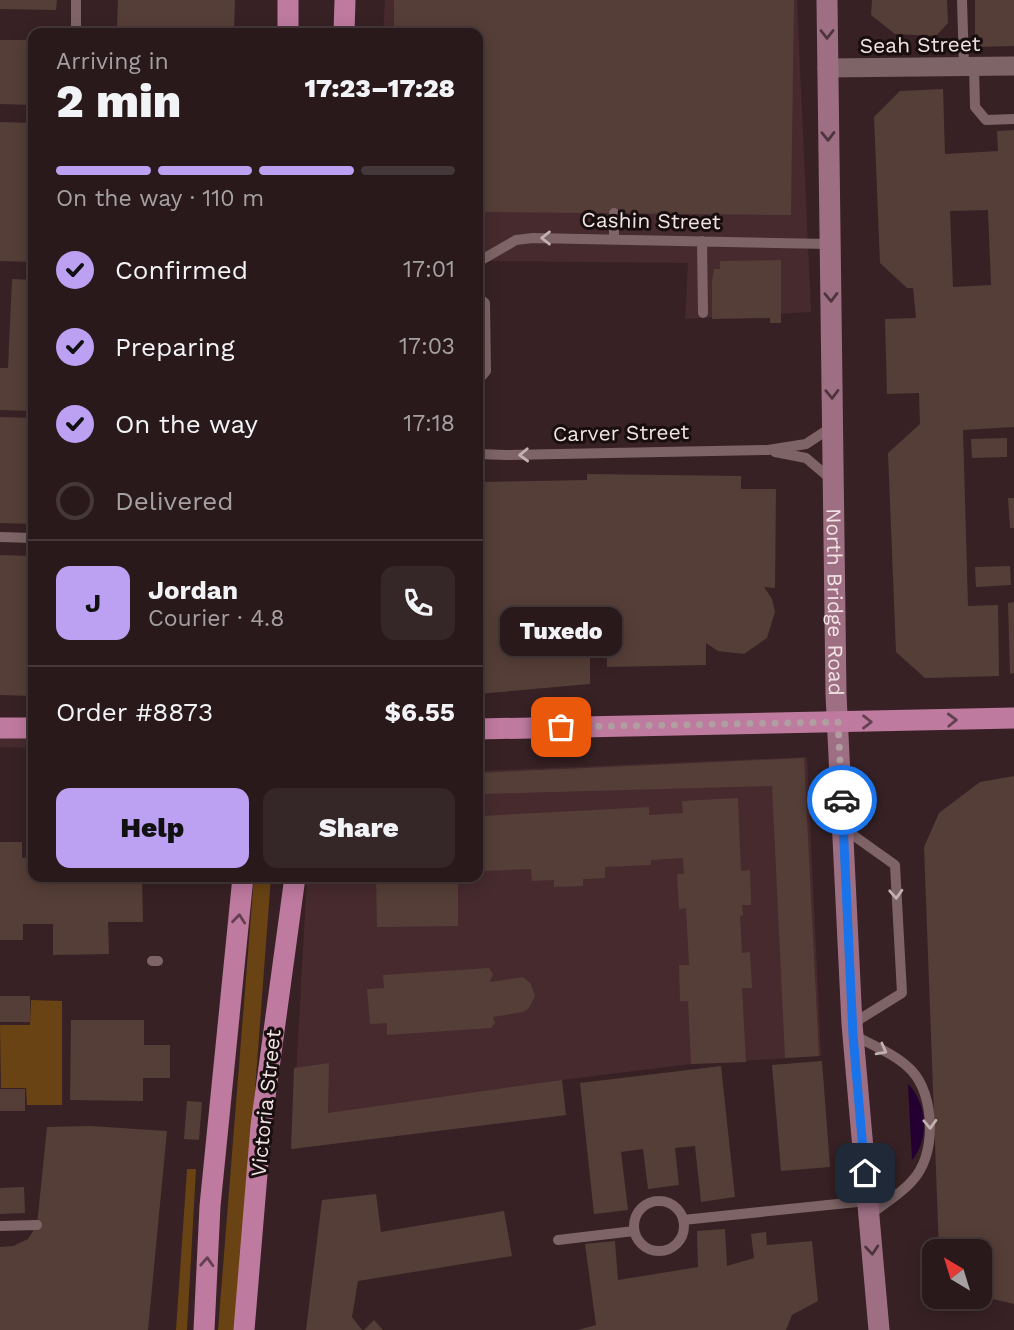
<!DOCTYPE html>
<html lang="en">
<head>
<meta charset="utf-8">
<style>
	body { margin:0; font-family:"Work Sans",sans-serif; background:#352628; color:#f1f3f6; height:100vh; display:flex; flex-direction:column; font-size:26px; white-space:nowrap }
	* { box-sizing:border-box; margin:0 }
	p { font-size:23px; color:#a5a0a3 }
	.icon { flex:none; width:38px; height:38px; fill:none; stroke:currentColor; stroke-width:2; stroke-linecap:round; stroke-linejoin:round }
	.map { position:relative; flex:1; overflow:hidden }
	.side { position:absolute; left:28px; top:28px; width:455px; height:854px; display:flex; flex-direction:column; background:#29191b; border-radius:14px; box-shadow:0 4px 18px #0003,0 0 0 2px #45383a }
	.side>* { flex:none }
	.needle { width:46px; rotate:322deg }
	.fabs { position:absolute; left:922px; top:1239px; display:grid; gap:14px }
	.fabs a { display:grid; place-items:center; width:70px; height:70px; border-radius:14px; background:#29191b; box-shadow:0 4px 18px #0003,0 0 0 2px #45383a; font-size:35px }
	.pin { position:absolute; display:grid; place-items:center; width:60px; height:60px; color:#fff; margin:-30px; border-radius:14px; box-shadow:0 4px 10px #0006 }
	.courier { position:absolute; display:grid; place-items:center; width:70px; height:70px; margin:-35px; border:5px solid #1a73e8; border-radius:50%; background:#fff; color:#222; box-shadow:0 2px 9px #0007 }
	.bubble { position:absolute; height:49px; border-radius:14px; background:#29191b; box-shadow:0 4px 18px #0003,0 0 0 2px #45383a; font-size:23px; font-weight:800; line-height:49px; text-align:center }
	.overview em { font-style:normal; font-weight:800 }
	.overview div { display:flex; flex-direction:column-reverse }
	.overview { display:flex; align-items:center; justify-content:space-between; height:119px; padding:0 28px }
	h1 { font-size:46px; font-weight:800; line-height:52px }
	.bar { display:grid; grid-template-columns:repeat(4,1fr); gap:10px 7px; align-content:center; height:84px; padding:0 28px }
	.bar i { height:9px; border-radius:5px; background:#45383a }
	.bar .current { background:#bca0f2 }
	.bar p { grid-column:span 4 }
	.line { display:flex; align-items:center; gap:18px; padding:0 28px; border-top:2px solid #45383a }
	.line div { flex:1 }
	.round { display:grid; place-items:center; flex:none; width:74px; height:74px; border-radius:14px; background:#352628 }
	ol { padding:0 28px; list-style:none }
	li { display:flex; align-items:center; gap:21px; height:77px }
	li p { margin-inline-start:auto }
	li .icon { padding:7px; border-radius:50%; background:#bca0f2; color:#111; stroke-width:4 }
	li:last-child { color:#a5a0a3 }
	li i { width:38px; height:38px; border:4px solid #45383a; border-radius:50% }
	.button { display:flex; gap:14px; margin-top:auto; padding:14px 28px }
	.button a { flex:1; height:80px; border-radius:14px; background:#bca0f2; color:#111; font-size:28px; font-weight:800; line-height:80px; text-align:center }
	.button a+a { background:#352628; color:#f1f3f6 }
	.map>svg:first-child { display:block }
	.built { fill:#462a2e }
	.green { fill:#694313 }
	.water { fill:#230031 }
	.building { fill:#553e37; fill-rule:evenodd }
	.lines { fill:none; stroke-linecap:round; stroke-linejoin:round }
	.lane { stroke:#7e6467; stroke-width:10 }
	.street { stroke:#7e6467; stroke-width:19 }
	.secondary { stroke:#9e6f83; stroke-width:21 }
	.primary { stroke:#be7a9f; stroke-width:21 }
	.oneway { stroke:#4e353d }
	.oneway2 { stroke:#c3b0b1 }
	.oneway3 { stroke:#633f50 }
	.done { stroke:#b09ea0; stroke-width:7; stroke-dasharray:0 12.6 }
	.route { stroke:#1a73e8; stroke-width:9 }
	.labels { text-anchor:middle; stroke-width:6; stroke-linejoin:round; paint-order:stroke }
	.street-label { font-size:21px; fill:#f1e2e3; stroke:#180e0f }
</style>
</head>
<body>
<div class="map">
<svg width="1014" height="1330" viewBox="0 0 1014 1330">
	<rect width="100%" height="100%" fill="#372124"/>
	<!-- built -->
	<path class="built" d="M385,0H797L811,312L685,319L688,263L478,261V33H383Z
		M0,735H33V748L0,747Z
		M807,757L821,1056L691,1064L562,1080L566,1115L292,1149L307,877H478V771Z"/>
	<!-- green -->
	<path class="green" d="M254,877H271L237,1330H218Z
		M31,1000L62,1001V1105H27L26,1088H1L0,1025H30Z
		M187,1169H196L187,1330H176Z"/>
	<!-- water -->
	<path class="water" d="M908,1084C927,1103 930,1139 912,1160Z"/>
	<!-- building -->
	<path class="building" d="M0,0H57L56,10L0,9Z
		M118,0H235L234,30L117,26Z
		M394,0H794L791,215L478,212V33H394Z
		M872,0H947L948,23L936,36L895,34L871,15Z
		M975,0H1014V46L975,47Z
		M115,30L163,31V33H115Z
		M0,40H33V105L0,104Z
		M943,89L945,154L998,151L997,131L1014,130V427L963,430L968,606L998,605L999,676L925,678L896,652L888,453L920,424L919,393L887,394L885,319L916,318L913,288H907L880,263L874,117L900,91ZM988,210L991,285L953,287L950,211Z
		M0,122L33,123V262L0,261Z
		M781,260V323H770V318L712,319V281L714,269H720V261Z
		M12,279L33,280V411L0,410V368H8Z
		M0,417L33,418V524L0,523Z
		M1007,438V457L972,458L971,439Z
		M587,474L741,476V489H776L775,588L764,587L772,599L775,612L767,638L744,654L718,651L706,643V665L607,667V639H590V684L478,694V482L587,480Z
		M1008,498H1014V528H1010Z
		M0,555L33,556V696L0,695Z
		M1010,566L1011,585L976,587L975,567Z
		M1014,602V673L1010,674L1008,603Z
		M804,758L819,1056L785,1058L772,786L478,794V773Z
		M1014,776V1304L980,1296V1251H939L924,847L939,813L980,782Z
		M738,798L741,871L750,870L751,905H742L743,915L740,916L742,953L750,952L752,988H742L746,1062L691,1064L688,1001H680L679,965H689L686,908L679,909L677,874H684L683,858L651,860V865L605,867V878L583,879V886L554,887V880L532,881L531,869L484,871L481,816L649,807V815L683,813L682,801Z
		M0,842H22V858L33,857V877H142L143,922H108L109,954L53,955V924H23V940H0Z
		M376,877H458V926L377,927Z
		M489,968L493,974L490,982L523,977L531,984L535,996L529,1008L523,1012L493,1017L495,1023L491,1028L387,1035V1023L370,1024L367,989L384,988L383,975Z
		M0,996H30V1022H0Z
		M71,1020H144V1045H170V1078H143V1101L70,1100Z
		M822,1061L830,1167L781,1171L772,1065Z
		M329,1063L328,1113L562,1080L566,1115L291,1149L294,1068Z
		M721,1066L735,1197L701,1202L695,1146L675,1148L679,1185L648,1189L643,1149L621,1152L628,1210L594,1214L580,1083Z
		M0,1089H25V1111H0Z
		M187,1101L202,1102L199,1140L184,1139Z
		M90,1126L167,1131L148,1330H0V1247L13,1246L28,1239L37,1225L47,1127Z
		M24,1187L25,1213L0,1214V1188Z
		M376,1194L381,1232L504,1211L512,1256L358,1281L352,1317L362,1330H306L322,1200Z
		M725,1229L727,1266L754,1258L751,1234L766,1232L767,1245L812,1241L818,1301L792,1315L786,1330H578L596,1325L585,1244L615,1241L618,1280L698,1267L697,1231Z
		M374,1320L383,1330H364Z"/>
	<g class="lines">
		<!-- lane -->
		<path class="lane" d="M76,0V33
			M962,0L964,67
			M974,67L975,107L986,120L1014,119
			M614,238V213
			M702,241L703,313
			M478,262L516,240L533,238L830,244
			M478,297L485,303L486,371L478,381
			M478,452V454L506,455L768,450L806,444L832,427
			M775,452L806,458L832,480
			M0,537L33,538
			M843,828L895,865L902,993L852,1024
			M152,961H158
			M853,1035C900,1059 928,1067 930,1126C930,1146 926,1166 912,1181C901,1194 883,1204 870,1215
			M634 1226a25 25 0 1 1 50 0a25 25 0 1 1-50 0Z
			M683,1220L867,1201
			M0,1226L37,1225
			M558,1240L634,1231"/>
		<!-- street -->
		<path class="street" d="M827,68L1014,66"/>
		<!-- secondary -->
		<path class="secondary" id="s1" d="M827,0L836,694L852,1024L879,1330"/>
		<!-- primary -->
		<path class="primary" d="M288,33V0
			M344,33L345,0
			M0,728H33
			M478,729L1014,718
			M204,1330L210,1206L243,877
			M244,1330L261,1126L295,877"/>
	</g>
	<!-- one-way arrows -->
	<defs><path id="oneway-chevron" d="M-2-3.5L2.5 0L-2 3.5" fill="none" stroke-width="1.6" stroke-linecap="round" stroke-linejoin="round" transform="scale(1.75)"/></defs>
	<g class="oneway">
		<use href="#oneway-chevron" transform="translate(827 34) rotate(90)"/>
		<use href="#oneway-chevron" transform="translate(828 136) rotate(89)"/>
		<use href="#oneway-chevron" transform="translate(831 297) rotate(89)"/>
		<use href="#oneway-chevron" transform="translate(832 394) rotate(89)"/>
		<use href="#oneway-chevron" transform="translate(872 1250) rotate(85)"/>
	</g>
	<g class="oneway2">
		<use href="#oneway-chevron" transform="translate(546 238) rotate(180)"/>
		<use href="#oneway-chevron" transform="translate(524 455) rotate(178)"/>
		<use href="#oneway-chevron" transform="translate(896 894) rotate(87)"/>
		<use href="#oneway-chevron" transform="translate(882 1050) rotate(28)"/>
		<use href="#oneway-chevron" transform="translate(930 1124) rotate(88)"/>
	</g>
	<g class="oneway3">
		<use href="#oneway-chevron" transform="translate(952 720) rotate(-2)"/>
		<use href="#oneway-chevron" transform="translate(867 722)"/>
		<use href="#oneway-chevron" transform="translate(239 919) rotate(-84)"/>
		<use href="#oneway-chevron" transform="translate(207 1262) rotate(-87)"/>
	</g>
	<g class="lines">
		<!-- done -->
		<path class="done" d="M561,727L838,722L842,800"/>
		<!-- route -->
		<path class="route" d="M842,800L853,1035L865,1173"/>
	</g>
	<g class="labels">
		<!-- street labels -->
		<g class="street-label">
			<text transform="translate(920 45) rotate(-1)" y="7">Seah Street</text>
			<text transform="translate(651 221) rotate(1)" y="7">Cashin Street</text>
			<text transform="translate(621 433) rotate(-1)" y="7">Carver Street</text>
			<text dy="7" stroke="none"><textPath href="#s1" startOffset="602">North Bridge Road</textPath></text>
			<text transform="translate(266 1103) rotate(-84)" y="7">Victoria Street</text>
		</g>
	</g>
</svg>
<div class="fabs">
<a><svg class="needle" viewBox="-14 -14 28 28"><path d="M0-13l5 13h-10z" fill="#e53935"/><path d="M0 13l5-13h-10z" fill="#a5a0a3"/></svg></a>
</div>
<div class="pin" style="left:561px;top:727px;background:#ea580c"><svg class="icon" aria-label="bag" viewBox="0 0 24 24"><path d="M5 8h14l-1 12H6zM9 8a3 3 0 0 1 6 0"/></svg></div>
<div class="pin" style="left:865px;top:1173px;background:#1f2937"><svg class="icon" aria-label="home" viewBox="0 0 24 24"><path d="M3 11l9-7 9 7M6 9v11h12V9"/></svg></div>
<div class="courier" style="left:842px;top:800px"><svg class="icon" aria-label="car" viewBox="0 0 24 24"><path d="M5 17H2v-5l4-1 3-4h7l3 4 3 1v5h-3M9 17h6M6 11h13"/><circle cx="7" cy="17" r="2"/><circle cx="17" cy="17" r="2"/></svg></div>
<div class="bubble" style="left:500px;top:607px;width:122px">Tuxedo</div>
<section class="side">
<div class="overview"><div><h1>2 min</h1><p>Arriving in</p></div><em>17:23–17:28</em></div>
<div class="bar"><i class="current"></i><i class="current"></i><i class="current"></i><i></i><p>On the way · 110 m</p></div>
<ol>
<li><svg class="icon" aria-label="check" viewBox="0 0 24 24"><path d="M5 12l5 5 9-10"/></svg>Confirmed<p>17:01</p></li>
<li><svg class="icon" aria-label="check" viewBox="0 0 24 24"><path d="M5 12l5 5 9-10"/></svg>Preparing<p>17:03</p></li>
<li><svg class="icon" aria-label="check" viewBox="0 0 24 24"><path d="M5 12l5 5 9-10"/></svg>On the way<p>17:18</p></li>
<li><i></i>Delivered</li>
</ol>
<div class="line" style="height:126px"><b class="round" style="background:#bca0f2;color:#111">J</b><div><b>Jordan</b><p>Courier · 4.8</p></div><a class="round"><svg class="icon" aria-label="phone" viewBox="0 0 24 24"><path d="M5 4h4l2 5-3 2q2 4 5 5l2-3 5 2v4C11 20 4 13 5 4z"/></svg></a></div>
<div class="line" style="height:91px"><div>Order #8873</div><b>$6.55</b></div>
<div class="button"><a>Help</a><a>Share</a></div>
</section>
</div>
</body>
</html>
